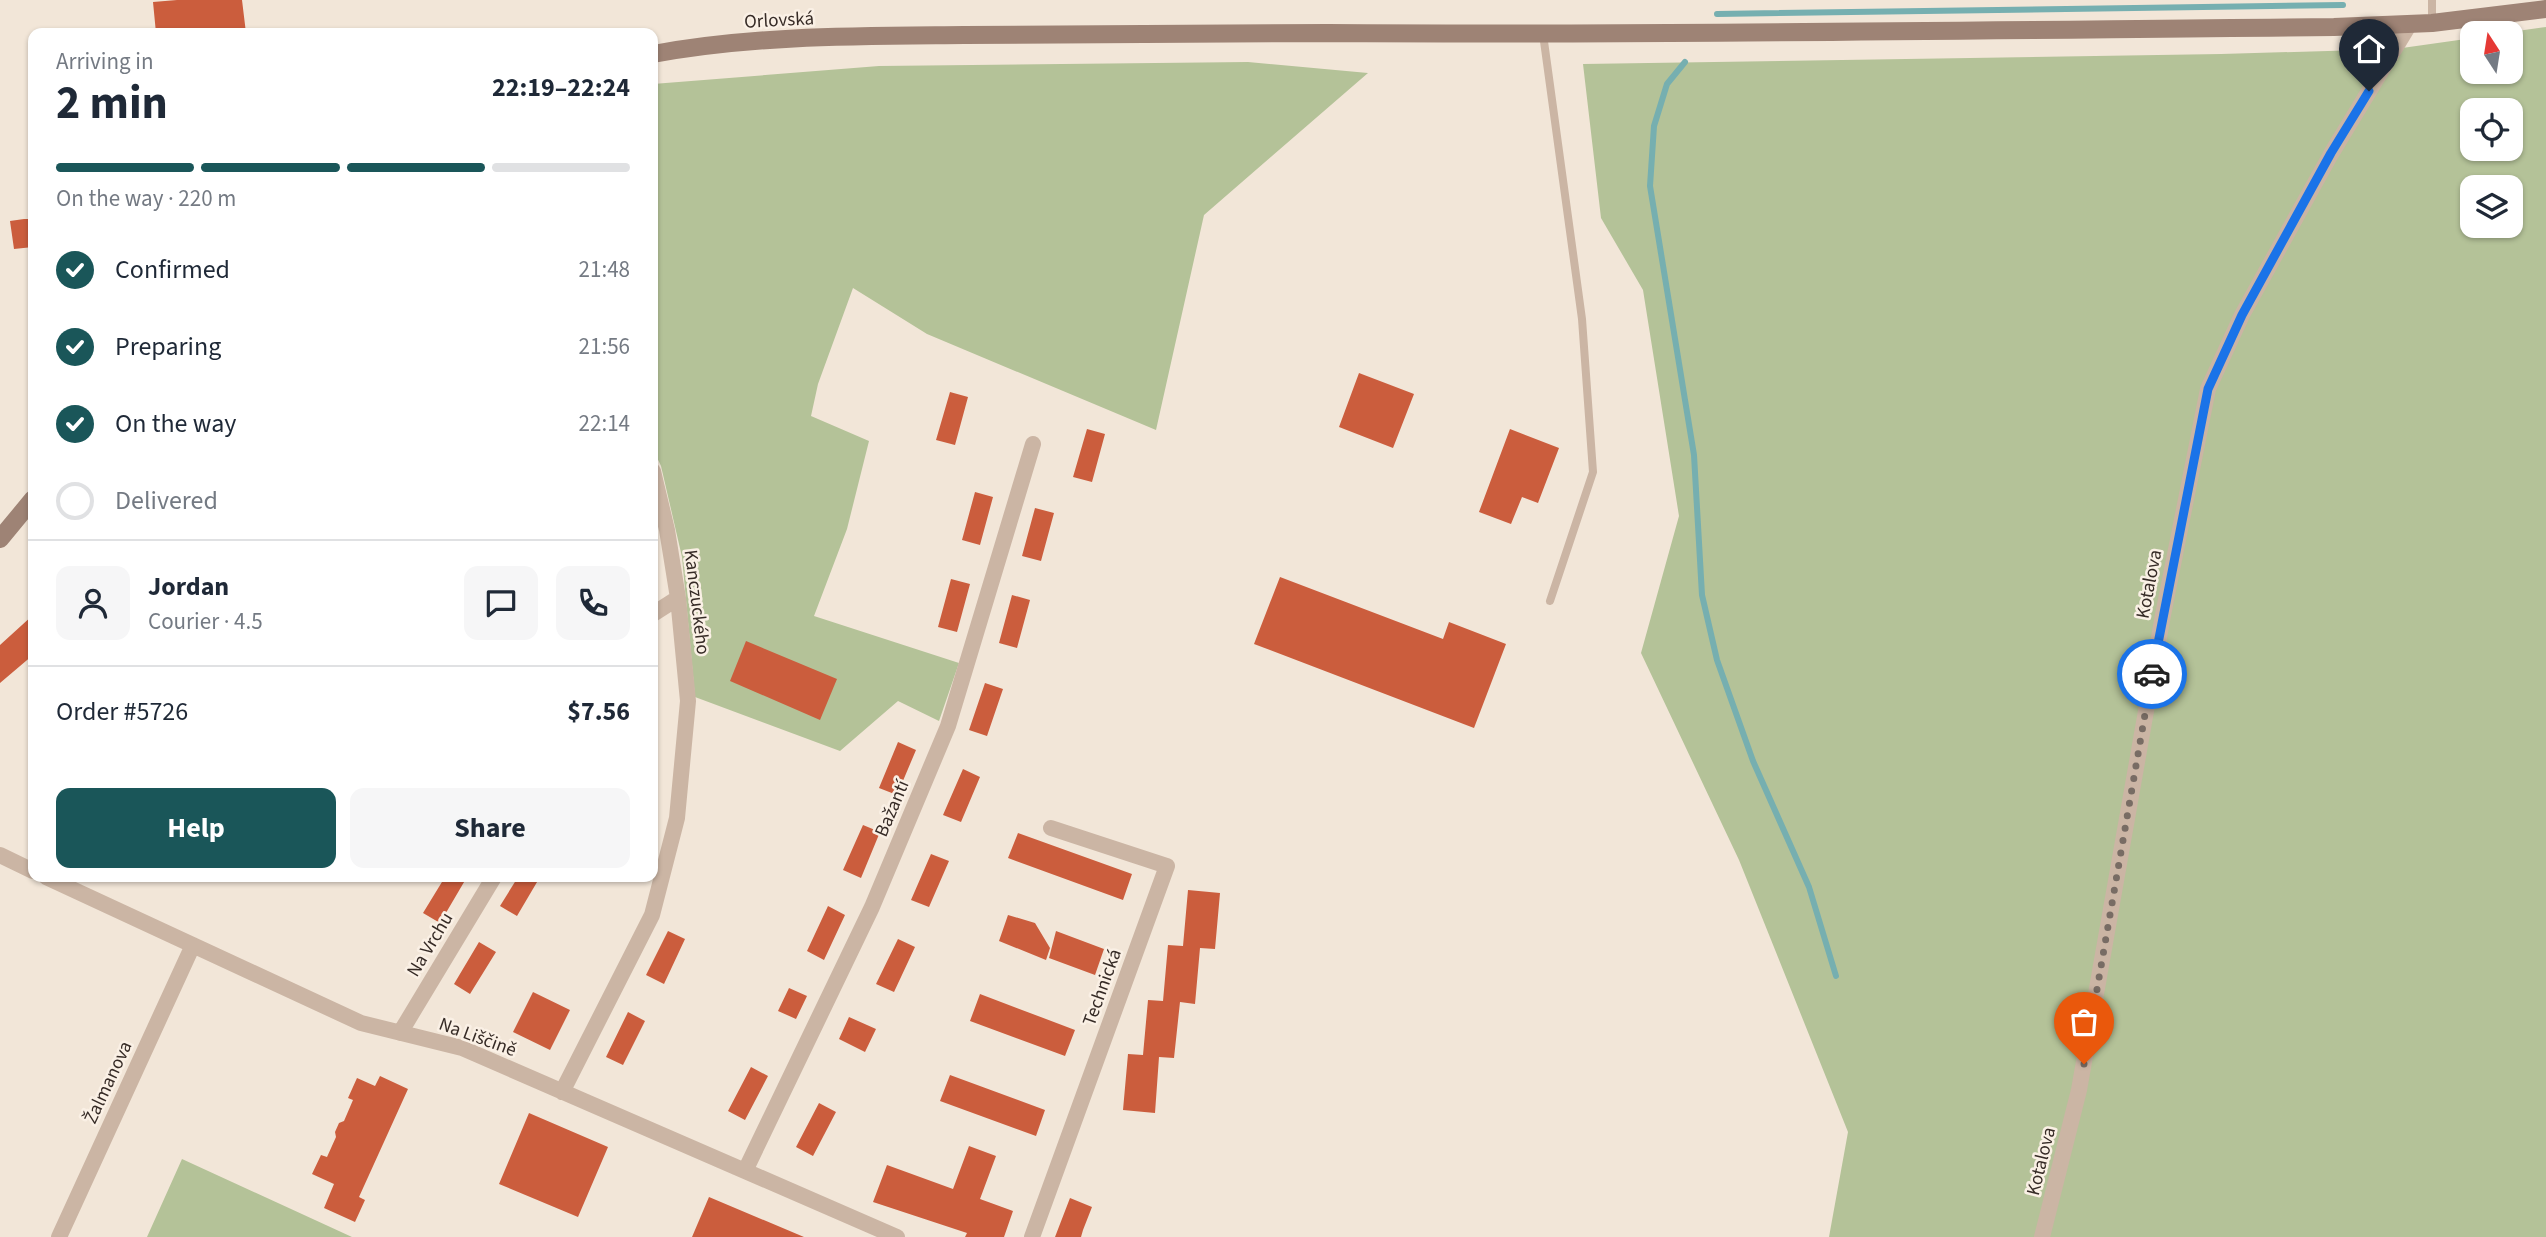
<!DOCTYPE html>
<html lang="en">
<head>
<meta charset="utf-8">
<style>
	body { margin:0; font-family:"Source Sans 3",sans-serif; background:#f6f6f7; color:#1f2937; height:100vh; display:flex; flex-direction:column; font-size:26px; white-space:nowrap }
	* { box-sizing:border-box; margin:0 }
	p { font-size:23px; color:#747a83 }
	.icon { flex:none; width:38px; height:38px; fill:none; stroke:currentColor; stroke-width:2; stroke-linecap:round; stroke-linejoin:round }
	.map { position:relative; flex:1; overflow:hidden }
	.drawer { position:absolute; left:28px; top:28px; width:630px; height:854px; display:flex; flex-direction:column; background:#fff; border-radius:14px; box-shadow:0 2px 5px #0004 }
	.drawer>* { flex:none }
	.needle { width:46px; rotate:348deg }
	.buttons { position:absolute; left:2460px; top:21px; display:grid; gap:14px }
	.buttons a { display:grid; place-items:center; width:63px; height:63px; border-radius:14px; background:#fff; box-shadow:0 2px 5px #0004; font-size:35px }
	.pin { position:absolute; display:grid; place-items:center; width:60px; height:60px; color:#fff; margin:-72px -30px; border-radius:50% 50% 50% 0; rotate:-45deg; box-shadow:0 0 7px #0007 }
	.pin .icon { rotate:45deg }
	.courier { position:absolute; display:grid; place-items:center; width:70px; height:70px; margin:-35px; border:5px solid #1a73e8; border-radius:50%; background:#fff; color:#222; box-shadow:0 2px 9px #0007 }
	.summary em { font-style:normal; font-weight:700 }
	.summary div { display:flex; flex-direction:column-reverse }
	.summary { display:flex; align-items:center; justify-content:space-between; height:119px; padding:0 28px }
	h1 { font-size:46px; font-weight:700; line-height:52px }
	.bar { display:grid; grid-template-columns:repeat(4,1fr); gap:10px 7px; align-content:center; height:84px; padding:0 28px }
	.bar i { height:9px; border-radius:5px; background:#e0e1e3 }
	.bar .on { background:#1a5659 }
	.bar p { grid-column:span 4 }
	.line { display:flex; align-items:center; gap:18px; padding:0 28px; border-top:2px solid #e0e1e3 }
	.line div { flex:1 }
	.round { display:grid; place-items:center; flex:none; width:74px; height:74px; border-radius:14px; background:#f6f6f7 }
	ol { padding:0 28px; list-style:none }
	li { display:flex; align-items:center; gap:21px; height:77px }
	li p { margin-inline-start:auto }
	li .icon { padding:7px; border-radius:50%; background:#1a5659; color:#fff; stroke-width:4 }
	li:last-child { color:#747a83 }
	li i { width:38px; height:38px; border:4px solid #e0e1e3; border-radius:50% }
	.action { display:flex; gap:14px; margin-top:auto; padding:14px 28px }
	.action a { flex:1; height:80px; border-radius:14px; background:#1a5659; color:#fff; font-size:28px; font-weight:700; line-height:80px; text-align:center }
	.action a+a { background:#f6f6f7; color:#1f2937 }
	.map>svg:first-child { display:block }
	.green { fill:#b4c298; fill-rule:evenodd }
	.lines { fill:none; stroke-linecap:round; stroke-linejoin:round }
	.stream { stroke:#76afb0; stroke-width:6 }
	.building { fill:#cb5d3d }
	.lane { stroke:#cbb5a4; stroke-width:8 }
	.street { stroke:#cbb5a4; stroke-width:16 }
	.secondary { stroke:#9e8375; stroke-width:18 }
	.done { stroke:#786c64; stroke-width:7; stroke-dasharray:0 12.6 }
	.route { stroke:#1a73e8; stroke-width:9 }
	.labels { text-anchor:middle; stroke-width:5; stroke-linejoin:round; paint-order:stroke }
	.street-label { font-size:19px; fill:#362b26; stroke:#faf0e5 }
</style>
</head>
<body>
<div class="map">
<svg width="2546" height="1237" viewBox="0 0 2546 1237">
	<rect width="100%" height="100%" fill="#f2e6d8"/>
	<!-- green -->
	<path class="green" d="M2546,27V1237H1829L1848,1132L1739,860L1641,653L1679,516L1643,290L1601,218L1583,64L2221,54L2395,49L2473,38V72H2511V33H2503ZM2473,110H2511V149H2473ZM2473,187H2511V226H2473Z
		M1248,62L1368,73L1204,215L1156,430L927,334L853,288L818,384L811,416L869,441L847,529L814,616L959,663L939,721L898,701L840,751L695,697L682,557L661,466L653,449V84L879,66Z
		M182,1159L352,1237H147Z"/>
	<g class="lines">
		<!-- stream -->
		<path class="stream" d="M1717,14L2343,5
			M1685,62L1667,84L1654,126L1650,186L1694,455L1702,595L1717,660L1753,761L1809,887L1836,976"/>
	</g>
	<!-- building -->
	<path class="building" d="M177,0H242L246,33H156L153,2Z
		M24,219H33V247L14,249L10,221Z
		M1359,373L1414,394L1393,448L1339,427Z
		M950,392L968,397L955,445L936,440Z
		M1087,429L1105,434L1092,482L1073,477Z
		M1510,429L1559,448L1538,503L1522,497L1511,524L1479,512Z
		M975,492L993,497L980,545L962,540Z
		M1035,508L1054,513L1041,561L1022,556Z
		M1280,577L1443,639L1449,622L1506,644L1474,728L1254,644Z
		M951,579L970,584L957,632L938,627Z
		M1012,595L1030,600L1017,648L999,643Z
		M33,615V655L0,683V645Z
		M746,641L837,679L820,720L730,681Z
		M985,683L1003,689L987,736L969,730Z
		M898,742L916,750L897,795L879,788Z
		M963,769L980,777L961,822L943,815Z
		M863,825L880,832L861,878L843,870Z
		M1018,833L1132,874L1123,900L1008,858Z
		M931,854L949,861L929,907L911,900Z
		M445,877H467L440,923L423,913Z
		M518,877H540L517,916L500,906Z
		M1188,890L1220,893L1215,949L1200,948L1195,1004L1180,1002L1174,1058L1159,1057L1155,1113L1123,1110L1128,1054L1143,1055L1148,1000L1163,1001L1168,945L1183,946Z
		M828,906L845,915L824,960L807,951Z
		M1008,915L1035,923L1050,948L1046,960L999,941Z
		M668,931L685,939L664,984L646,975Z
		M1056,931L1104,949L1095,975L1049,958Z
		M898,939L915,947L894,992L876,984Z
		M479,942L496,952L470,994L454,984Z
		M789,988L807,996L796,1019L778,1011Z
		M533,992L570,1010L550,1050L513,1032Z
		M980,994L1075,1030L1065,1056L970,1021Z
		M628,1012L645,1021L623,1065L606,1057Z
		M849,1017L876,1029L865,1052L839,1039Z
		M751,1067L768,1076L745,1120L728,1111Z
		M950,1075L1045,1110L1036,1136L940,1101Z
		M380,1076L408,1089L359,1197L365,1200L355,1222L324,1208L334,1184L312,1174L321,1155L327,1157L336,1137L335,1132L339,1123L344,1121L353,1100L348,1098L357,1078L375,1086Z
		M819,1103L836,1112L813,1156L796,1147Z
		M529,1113L608,1147L578,1217L499,1184Z
		M969,1146L996,1156L980,1199L1013,1211L1004,1237H965L967,1233L873,1202L887,1165L953,1189Z
		M709,1197L804,1237H692Z
		M1070,1198L1092,1207L1083,1230L1081,1237H1055Z"/>
	<g class="lines">
		<!-- lane -->
		<path class="lane" d="M2432,0V23
			M1543,34L1582,319L1593,472L1550,601"/>
		<!-- street -->
		<path class="street" d="M653,614L678,598
			M0,855L33,871
			M46,877L361,1023L462,1048L897,1237
			M400,1033L494,877
			M562,1092L652,915L677,818L688,701L678,598L667,530L653,471
			M745,1171L872,907L948,726L1033,444
			M59,1237L193,945
			M1032,1237L1167,866L1051,828
			M2042,1237L2079,1090L2163,615L2208,389L2242,315L2331,154L2409,25"/>
		<!-- secondary -->
		<path class="secondary" d="M653,54C755,35 861,36 964,35C1086,34 1207,33 1328,33C1663,35 1999,30 2334,27L2432,23L2546,9
			M0,539L33,499"/>
	</g>
	<g class="lines">
		<!-- done -->
		<path class="done" d="M2084,1064L2152,674"/>
		<!-- route -->
		<path class="route" d="M2152,674L2208,389L2242,315L2331,153L2369,91"/>
	</g>
	<g class="labels">
		<!-- street labels -->
		<g class="street-label">
			<text transform="translate(779 19) rotate(-3)" y="7">Orlovská</text>
			<text transform="translate(2148 584) rotate(-79)" y="7">Kotalova</text>
			<text transform="translate(698 602) rotate(83)" y="7">Kanczuckého</text>
			<text transform="translate(891 808) rotate(-67)" y="7">Bažantí</text>
			<text transform="translate(429 944) rotate(-59)" y="7">Na Vrchu</text>
			<text transform="translate(1101 987) rotate(-70)" y="7">Technická</text>
			<text transform="translate(478 1036) rotate(20)" y="7">Na Liščině</text>
			<text transform="translate(107 1082) rotate(-65)" y="7">Žalmanova</text>
			<text transform="translate(2040 1161) rotate(-76)" y="7">Kotalova</text>
		</g>
	</g>
</svg>
<div class="buttons">
<a><svg class="needle" viewBox="-14 -14 28 28"><path d="M0-13l5 13h-10z" fill="#e53935"/><path d="M0 13l5-13h-10z" fill="#747a83"/></svg></a>
<a><svg class="icon" aria-label="locate" viewBox="0 0 24 24"><circle cx="12" cy="12" r="6"/><path d="M12 2v4M12 18v4M2 12h4M18 12h4"/></svg></a>
<a><svg class="icon" aria-label="layers" viewBox="0 0 24 24"><path d="M12 4l9 5-9 5-9-5zM3 14l9 5 9-5"/></svg></a>
</div>
<div class="pin" style="left:2084px;top:1064px;background:#ea580c"><svg class="icon" aria-label="bag" viewBox="0 0 24 24"><path d="M5 8h14l-1 12H6zM9 8a3 3 0 0 1 6 0"/></svg></div>
<div class="pin" style="left:2369px;top:91px;background:#1f2937"><svg class="icon" aria-label="home" viewBox="0 0 24 24"><path d="M3 11l9-7 9 7M6 9v11h12V9"/></svg></div>
<div class="courier" style="left:2152px;top:674px"><svg class="icon" aria-label="car" viewBox="0 0 24 24"><path d="M5 17H2v-5l4-1 3-4h7l3 4 3 1v5h-3M9 17h6M6 11h13"/><circle cx="7" cy="17" r="2"/><circle cx="17" cy="17" r="2"/></svg></div>
<section class="drawer">
<div class="summary"><div><h1>2 min</h1><p>Arriving in</p></div><em>22:19–22:24</em></div>
<div class="bar"><i class="on"></i><i class="on"></i><i class="on"></i><i></i><p>On the way · 220 m</p></div>
<ol>
<li><svg class="icon" aria-label="check" viewBox="0 0 24 24"><path d="M5 12l5 5 9-10"/></svg>Confirmed<p>21:48</p></li>
<li><svg class="icon" aria-label="check" viewBox="0 0 24 24"><path d="M5 12l5 5 9-10"/></svg>Preparing<p>21:56</p></li>
<li><svg class="icon" aria-label="check" viewBox="0 0 24 24"><path d="M5 12l5 5 9-10"/></svg>On the way<p>22:14</p></li>
<li><i></i>Delivered</li>
</ol>
<div class="line" style="height:126px"><a class="round"><svg class="icon" aria-label="person" viewBox="0 0 24 24"><circle cx="12" cy="8" r="4"/><path d="M4 21q1-7 8-7t8 7"/></svg></a><div><b>Jordan</b><p>Courier · 4.5</p></div><a class="round"><svg class="icon" aria-label="chat" viewBox="0 0 24 24"><path d="M4 5h16v11H9l-5 4z"/></svg></a><a class="round"><svg class="icon" aria-label="phone" viewBox="0 0 24 24"><path d="M5 4h4l2 5-3 2q2 4 5 5l2-3 5 2v4C11 20 4 13 5 4z"/></svg></a></div>
<div class="line" style="height:91px"><div>Order #5726</div><b>$7.56</b></div>
<div class="action"><a>Help</a><a>Share</a></div>
</section>
</div>
</body>
</html>
